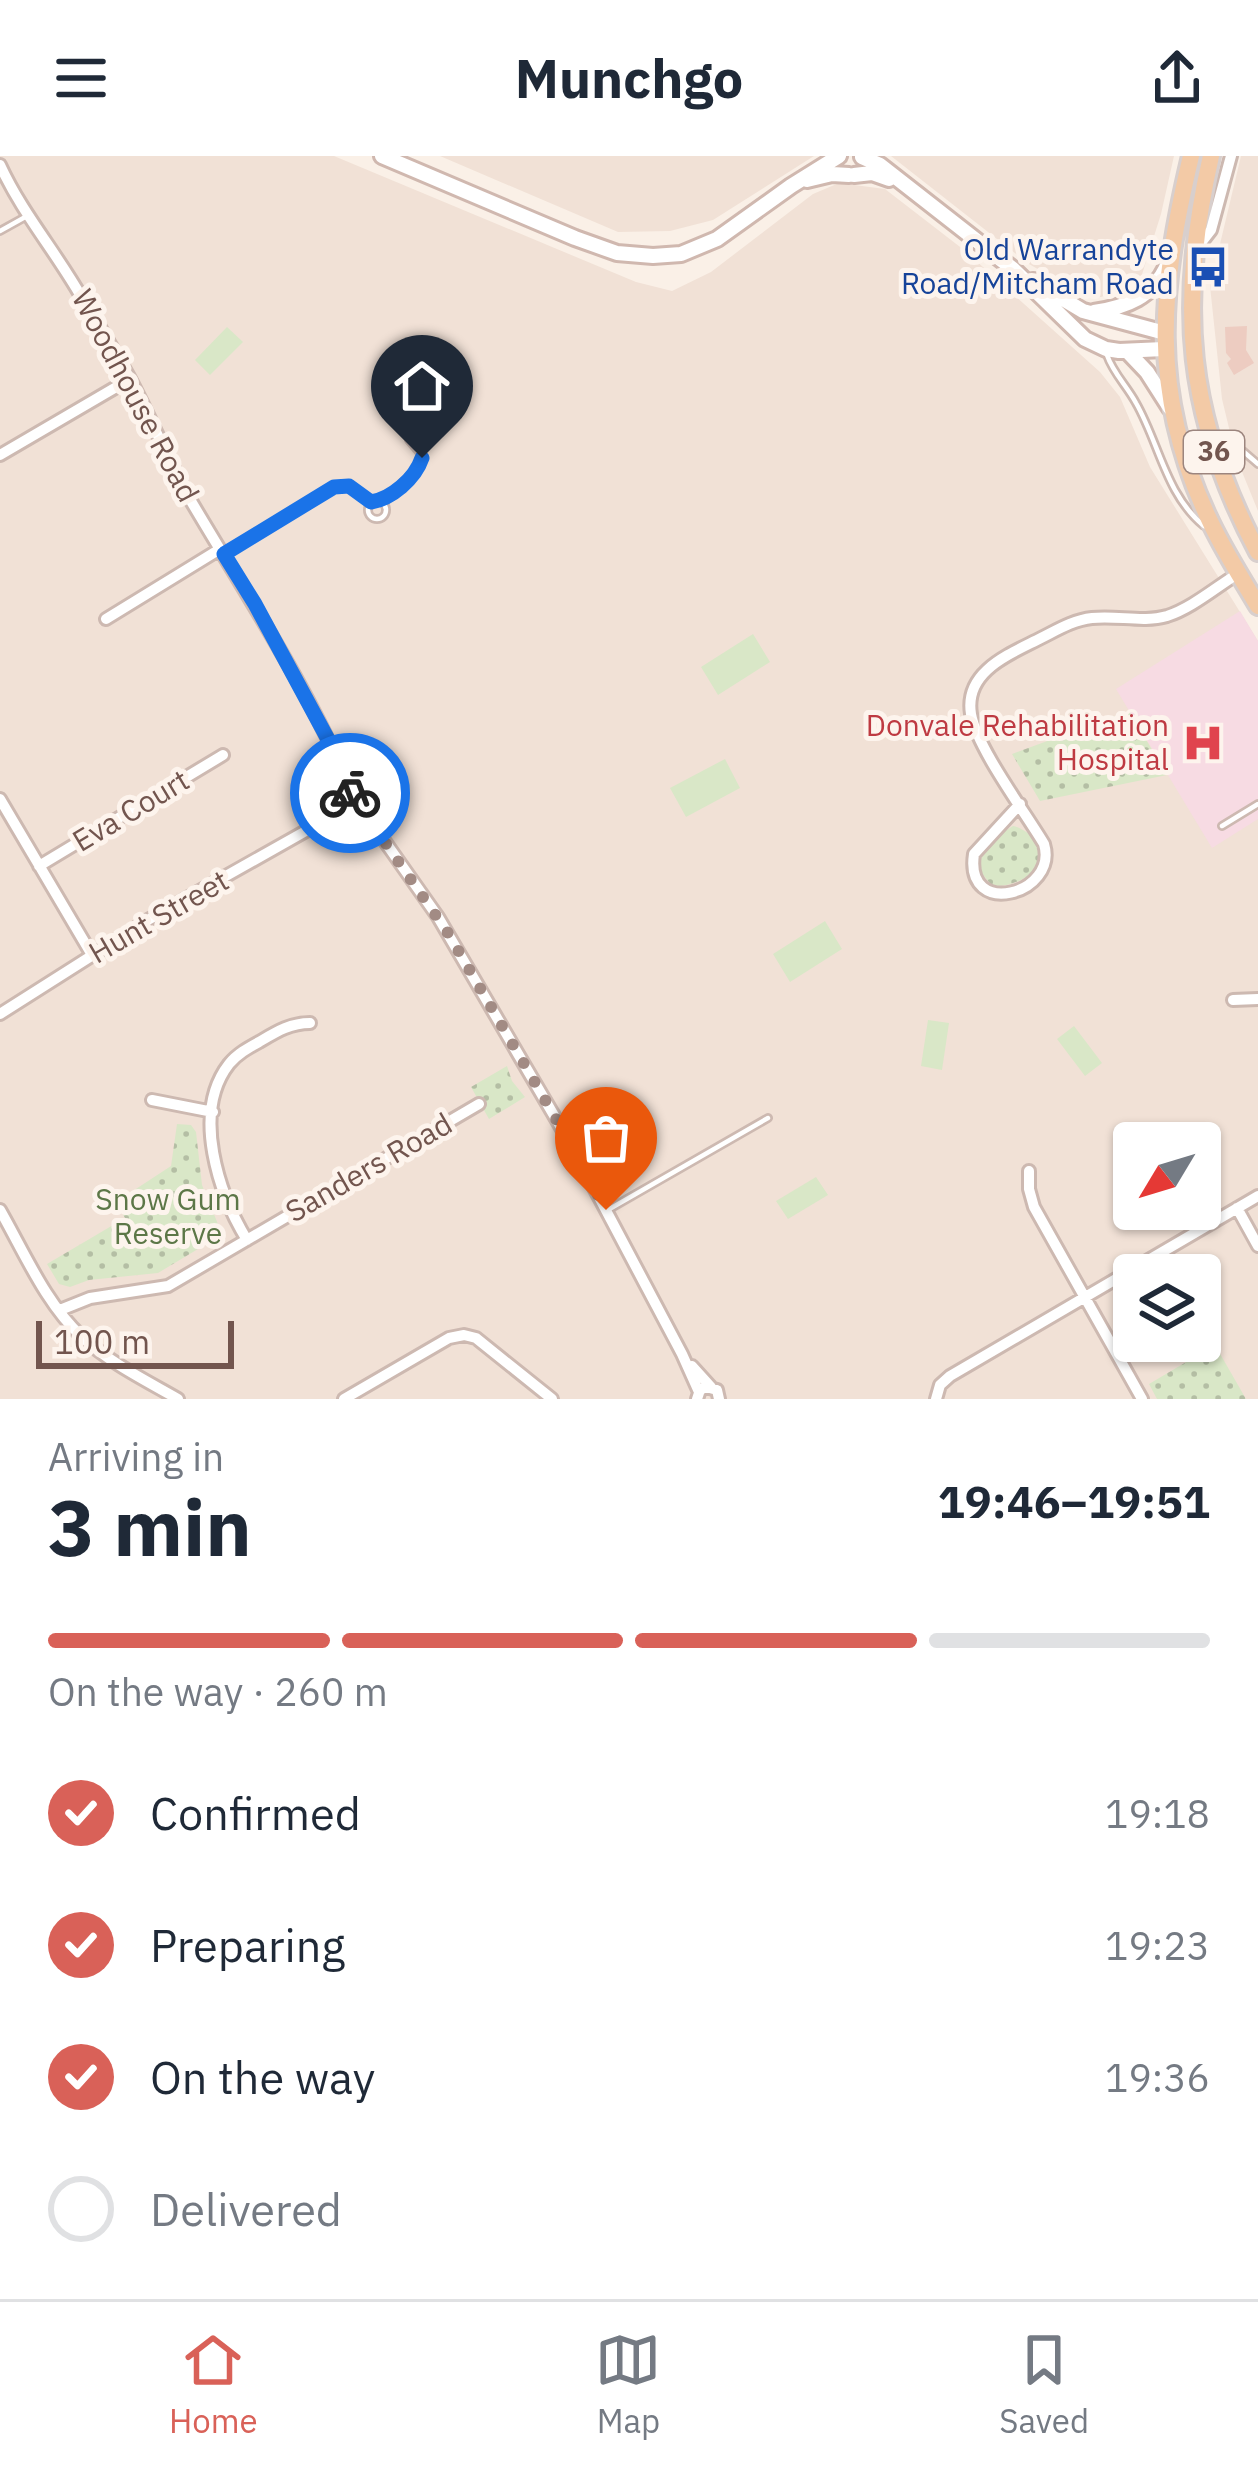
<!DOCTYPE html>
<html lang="en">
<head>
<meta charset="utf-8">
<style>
	body { margin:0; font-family:"IBM Plex Sans",sans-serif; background:#f6f6f7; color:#1f2937; height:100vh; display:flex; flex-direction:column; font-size:45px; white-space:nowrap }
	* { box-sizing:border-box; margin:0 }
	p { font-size:39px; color:#747a83 }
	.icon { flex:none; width:66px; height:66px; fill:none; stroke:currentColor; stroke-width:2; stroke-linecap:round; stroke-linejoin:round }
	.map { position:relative; height:1243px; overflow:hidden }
	.side { display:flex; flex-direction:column; background:#fff; flex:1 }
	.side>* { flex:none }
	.needle { width:78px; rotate:232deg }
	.tools { position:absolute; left:1113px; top:966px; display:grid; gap:24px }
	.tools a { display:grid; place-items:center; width:108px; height:108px; border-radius:12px; background:#fff; box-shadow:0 3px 9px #0004; font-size:60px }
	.scale { position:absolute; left:36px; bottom:30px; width:198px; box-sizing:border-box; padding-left:12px; border:6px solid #72554e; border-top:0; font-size:33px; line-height:42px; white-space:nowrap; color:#72554e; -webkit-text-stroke:9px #fdf4ed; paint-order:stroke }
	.pin { position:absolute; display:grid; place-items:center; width:102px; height:102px; color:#fff; margin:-123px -51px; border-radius:50% 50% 50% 0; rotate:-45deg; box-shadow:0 0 12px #0007 }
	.pin .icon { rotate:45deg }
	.courier { position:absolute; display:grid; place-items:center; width:120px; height:120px; margin:-60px; border:9px solid #1a73e8; border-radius:50%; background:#fff; color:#222; box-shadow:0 3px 15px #0007 }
	.headline em { font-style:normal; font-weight:800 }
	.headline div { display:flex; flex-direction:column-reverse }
	.headline { display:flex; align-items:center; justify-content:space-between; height:204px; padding:0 48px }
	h1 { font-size:78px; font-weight:800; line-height:90px }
	.bar { display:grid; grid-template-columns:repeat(4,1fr); gap:18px 12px; align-content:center; height:144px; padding:0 48px }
	.bar i { height:15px; border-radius:9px; background:#e0e1e3 }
	.bar .on { background:#d96158 }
	.bar p { grid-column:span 4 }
	ol { padding:0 48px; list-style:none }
	li { display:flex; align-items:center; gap:36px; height:132px }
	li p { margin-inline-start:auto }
	li .icon { padding:12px; border-radius:50%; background:#d96158; color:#fff; stroke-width:4 }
	li:last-child { color:#747a83 }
	li i { width:66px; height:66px; border:6px solid #e0e1e3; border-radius:50% }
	header { display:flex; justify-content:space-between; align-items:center; height:156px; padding:0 48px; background:#fff; font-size:54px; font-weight:800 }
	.tabs { display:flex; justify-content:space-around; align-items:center; height:168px; border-top:3px solid #e0e1e3; background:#fff; font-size:33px; color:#747a83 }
	.tabs a { display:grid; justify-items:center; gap:6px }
	.tabs .on { color:#d96158 }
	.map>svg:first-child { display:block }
	.residential { fill:#f1e1d6; fill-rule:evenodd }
	.medical { fill:#f7dbe3 }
	.grass { fill:url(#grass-dots) }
	.pitch { fill:#d9e7c7 }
	.building { fill:#edccc1 }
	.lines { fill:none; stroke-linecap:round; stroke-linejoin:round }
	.service-casing { stroke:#cdb9b1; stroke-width:10 }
	.minor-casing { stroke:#cdb9b1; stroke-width:16 }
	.secondary-casing { stroke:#d0b8af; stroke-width:20 }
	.primary-casing { stroke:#d8cfcd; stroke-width:22 }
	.service { stroke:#fff; stroke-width:4.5 }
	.minor { stroke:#fff; stroke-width:10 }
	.secondary { stroke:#fff; stroke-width:14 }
	.primary { stroke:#f3caa6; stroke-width:16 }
	.done { stroke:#a28b84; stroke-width:12; stroke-dasharray:0 21.6 }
	.route { stroke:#1a73e8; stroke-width:15 }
	.labels { text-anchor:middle; stroke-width:10; stroke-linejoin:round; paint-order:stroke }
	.shield { fill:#fdf4ed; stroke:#9c857e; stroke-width:3 }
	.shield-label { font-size:27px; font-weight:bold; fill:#72554e }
	.transit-label { font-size:30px; fill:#164399; stroke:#fdf4ed; text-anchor:end }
	.street-label { font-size:30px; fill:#72554e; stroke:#fdf4ed }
	.health-label { font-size:30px; fill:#be3a42; stroke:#fdf4ed; text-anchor:end }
	.park-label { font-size:30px; fill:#5c7747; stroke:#fdf4ed }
</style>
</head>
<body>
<header><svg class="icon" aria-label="menu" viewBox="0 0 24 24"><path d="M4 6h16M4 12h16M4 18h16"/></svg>Munchgo<svg class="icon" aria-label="share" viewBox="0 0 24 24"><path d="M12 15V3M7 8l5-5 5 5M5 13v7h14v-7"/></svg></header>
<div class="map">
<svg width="1258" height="1243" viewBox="0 0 1258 1243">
	<defs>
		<pattern id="grass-dots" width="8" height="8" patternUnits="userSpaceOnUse" patternTransform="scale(3)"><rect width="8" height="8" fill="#d9e7c7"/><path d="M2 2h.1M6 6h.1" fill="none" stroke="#b4bea4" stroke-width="1.8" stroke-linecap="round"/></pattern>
	</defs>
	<rect width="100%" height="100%" fill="#faf0e7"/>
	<!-- residential -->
	<path class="residential" d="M0,0H334L636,126L672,135L711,116L813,38L839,27L885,33L964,94L1100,216L1120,241L1150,311L1258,485V1243H0ZM1134,987H1200V1053H1134ZM1134,1119H1200V1185H1134Z
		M440,0H814L713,64L670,75L618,76Z
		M891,0H1174L1161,58L1139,128L1101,141L1081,138L1029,108Z
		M1241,0H1258V355L1236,301L1222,243L1210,130Z"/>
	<!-- medical -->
	<path class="medical" d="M1240,455L1258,485V663L1212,692L1116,533Z"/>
	<!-- grass -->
	<path class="grass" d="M1129,555L1167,619L1040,645L1012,598Z
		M1013,670C1028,673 1047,691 1038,709C1031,723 1006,732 992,730L980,715L979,705L1000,678Z
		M507,910L512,925L525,941L489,963L471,931Z
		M177,968L191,969L196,976L202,1029L220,1073L218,1081L158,1117L89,1124L70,1131L59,1128L47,1108L125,1062L116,1046L171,1010Z
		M1215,1189L1246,1243H1157L1149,1228Z"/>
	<!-- pitch -->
	<path class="pitch" d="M227,171L243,186L210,219L195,204Z
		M753,478L770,506L718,539L701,511Z
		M725,603L740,632L686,661L670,632Z
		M825,765L842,793L790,826L773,798Z
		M928,864L949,867L942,914L921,910Z
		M1074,870L1102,907L1085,920L1057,883Z
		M816,1021L828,1039L788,1063L776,1045Z"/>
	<!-- building -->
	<path class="building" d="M1247,170L1246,194L1254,207L1234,219L1227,207L1231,203L1226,197L1225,171Z"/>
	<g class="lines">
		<!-- service casing -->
		<g class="service-casing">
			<path id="service" d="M0,75L27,60
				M1107,199C1113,217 1127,230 1136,247C1159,287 1166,339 1204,370
				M1216,281L1244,296L1258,308
				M368 354a9 9 0 1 1 18 0a9 9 0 1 1-18 0Z
				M382,346L420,310L421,298L409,284
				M224,398L331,332L349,330L371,346
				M1222,670L1258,648
				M606,1055L768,962"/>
		</g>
		<!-- minor casing -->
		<g class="minor-casing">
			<path id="minor" d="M0,9C22,57 56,96 82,142C98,168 114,194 129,221C151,262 168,305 191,345C247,440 309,533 351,635
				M1197,92L1211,74L1231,0
				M0,299L130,223
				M106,463L220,393
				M350 641a11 11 0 1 1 22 0a11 11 0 1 1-22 0Z
				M0,643L92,799
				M1020,648L974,698C964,764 1059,738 1044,688C1025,656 977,592 971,558C964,515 1010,498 1041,482C1057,474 1073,464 1092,462C1117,459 1143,467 1167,460C1192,452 1216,431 1239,417
				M362,653L438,761L573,992L682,1198L699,1236
				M39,710L223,599
				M1233,844L1258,843
				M0,858L148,764L320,667L356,652
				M152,944L213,956
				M1029,1015V1033L1034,1051L1142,1243
				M1237,1052L1258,1090
				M0,1054C24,1096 46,1148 82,1181C110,1207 145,1224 178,1243
				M247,1084C219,1038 191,957 229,908C237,898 248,892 259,886C276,876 290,867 310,867
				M60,1154L90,1142L168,1130L479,948
				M692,1210L711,1231
				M344,1243L449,1182L464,1179L476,1182L552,1243
				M697,1243L700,1234L706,1231L717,1234L719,1243
				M936,1243L940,1229L950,1220L1258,1040"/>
		</g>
		<!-- secondary casing -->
		<g class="secondary-casing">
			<path id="secondary" d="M382,0L575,82L617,97L653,100L681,98L717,83L791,30L839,0
				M862,1L880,9L1013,113L1085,183L1106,193L1119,195L1164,193
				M854,19L872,17L889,23
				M807,24L832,18L849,19
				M1033,125L1083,155L1165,177
				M1094,156C1127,151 1152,141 1167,110
				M1128,196L1147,216L1170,252"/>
		</g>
		<!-- primary casing -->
		<g class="primary-casing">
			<path id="primary" d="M1191,0C1160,131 1149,235 1208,361C1222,392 1241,421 1258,450
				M1211,0C1177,148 1186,261 1258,396"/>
		</g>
		<!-- service -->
		<use href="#service" class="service"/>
		<!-- minor -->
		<use href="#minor" class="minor"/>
		<!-- secondary -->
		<use href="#secondary" class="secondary"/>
		<!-- primary -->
		<use href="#primary" class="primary"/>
	</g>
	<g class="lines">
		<!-- done -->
		<path class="done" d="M350,637L351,647L362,653L448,777L573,992L606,1054"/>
		<!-- route -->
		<path class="route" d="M350,637L337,600L255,448L224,398L334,331L349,330L371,346C391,343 415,323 422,302"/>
	</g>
	<!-- icons -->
	<defs>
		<g id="bus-bare" transform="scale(3.24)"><path d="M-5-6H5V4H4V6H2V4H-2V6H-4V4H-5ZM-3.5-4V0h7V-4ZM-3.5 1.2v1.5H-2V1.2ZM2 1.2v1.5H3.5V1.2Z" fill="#1a4fb4" stroke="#fdf4ed" stroke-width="2.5" paint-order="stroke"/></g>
		<g id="hospital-bare" transform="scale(3.24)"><path d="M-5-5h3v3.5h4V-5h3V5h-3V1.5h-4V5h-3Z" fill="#e0444e" stroke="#fdf4ed" stroke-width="2.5" paint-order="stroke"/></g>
	</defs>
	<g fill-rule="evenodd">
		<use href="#bus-bare" x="1208" y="111"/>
		<use href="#hospital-bare" x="1203" y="587"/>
	</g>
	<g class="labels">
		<!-- shield labels -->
		<rect class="shield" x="1184" y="275" width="60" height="42" rx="9"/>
		<g class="shield-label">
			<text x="1214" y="305">36</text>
		</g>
		<!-- transit labels -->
		<g class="transit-label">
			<text x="1174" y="104">Old Warrandyte<tspan x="1174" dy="34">Road/Mitcham Road</tspan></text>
		</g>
		<!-- street labels -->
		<g class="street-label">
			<text transform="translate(135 240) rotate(62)" y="10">Woodhouse Road</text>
			<text transform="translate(131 655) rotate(-31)" y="10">Eva Court</text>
			<text transform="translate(159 761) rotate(-30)" y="10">Hunt Street</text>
			<text transform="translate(369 1012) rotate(-30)" y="10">Sanders Road</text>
		</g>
		<!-- health labels -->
		<g class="health-label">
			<text x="1169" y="580">Donvale Rehabilitation<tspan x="1169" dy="34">Hospital</tspan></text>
		</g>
		<!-- park labels -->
		<g class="park-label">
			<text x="168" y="1054">Snow Gum<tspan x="168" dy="34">Reserve</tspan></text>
		</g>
	</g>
</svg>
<div class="tools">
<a><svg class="needle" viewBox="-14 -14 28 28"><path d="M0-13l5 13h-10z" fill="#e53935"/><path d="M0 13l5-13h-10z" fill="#747a83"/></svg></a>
<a><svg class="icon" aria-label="layers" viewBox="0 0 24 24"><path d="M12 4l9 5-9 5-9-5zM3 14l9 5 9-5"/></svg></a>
</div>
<div class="scale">100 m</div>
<div class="pin" style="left:606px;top:1054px;background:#ea580c"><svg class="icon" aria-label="bag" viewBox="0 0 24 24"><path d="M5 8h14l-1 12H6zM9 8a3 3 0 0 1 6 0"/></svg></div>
<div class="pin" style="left:422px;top:302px;background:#1f2937"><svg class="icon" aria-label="home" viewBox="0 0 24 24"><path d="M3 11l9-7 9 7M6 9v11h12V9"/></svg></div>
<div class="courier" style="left:350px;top:637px"><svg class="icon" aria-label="bike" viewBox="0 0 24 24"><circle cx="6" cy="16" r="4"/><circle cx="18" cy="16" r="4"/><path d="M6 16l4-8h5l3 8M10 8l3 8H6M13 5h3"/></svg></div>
</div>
<section class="side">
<div class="headline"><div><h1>3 min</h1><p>Arriving in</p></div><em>19:46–19:51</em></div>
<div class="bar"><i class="on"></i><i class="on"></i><i class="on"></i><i></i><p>On the way · 260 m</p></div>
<ol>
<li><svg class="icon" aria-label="check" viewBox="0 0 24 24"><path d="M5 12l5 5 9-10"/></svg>Confirmed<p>19:18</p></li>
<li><svg class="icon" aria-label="check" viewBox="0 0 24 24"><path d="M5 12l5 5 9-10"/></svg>Preparing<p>19:23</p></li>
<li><svg class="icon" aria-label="check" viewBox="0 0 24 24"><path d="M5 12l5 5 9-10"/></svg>On the way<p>19:36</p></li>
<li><i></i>Delivered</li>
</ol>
</section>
<nav class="tabs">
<a class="on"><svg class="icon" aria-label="home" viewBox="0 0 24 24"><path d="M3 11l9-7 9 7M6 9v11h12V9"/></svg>Home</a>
<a><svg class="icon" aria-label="map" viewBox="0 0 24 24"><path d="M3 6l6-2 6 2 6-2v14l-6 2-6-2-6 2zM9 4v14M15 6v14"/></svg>Map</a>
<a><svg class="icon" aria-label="saved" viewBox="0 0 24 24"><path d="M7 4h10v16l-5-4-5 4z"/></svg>Saved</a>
</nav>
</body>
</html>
